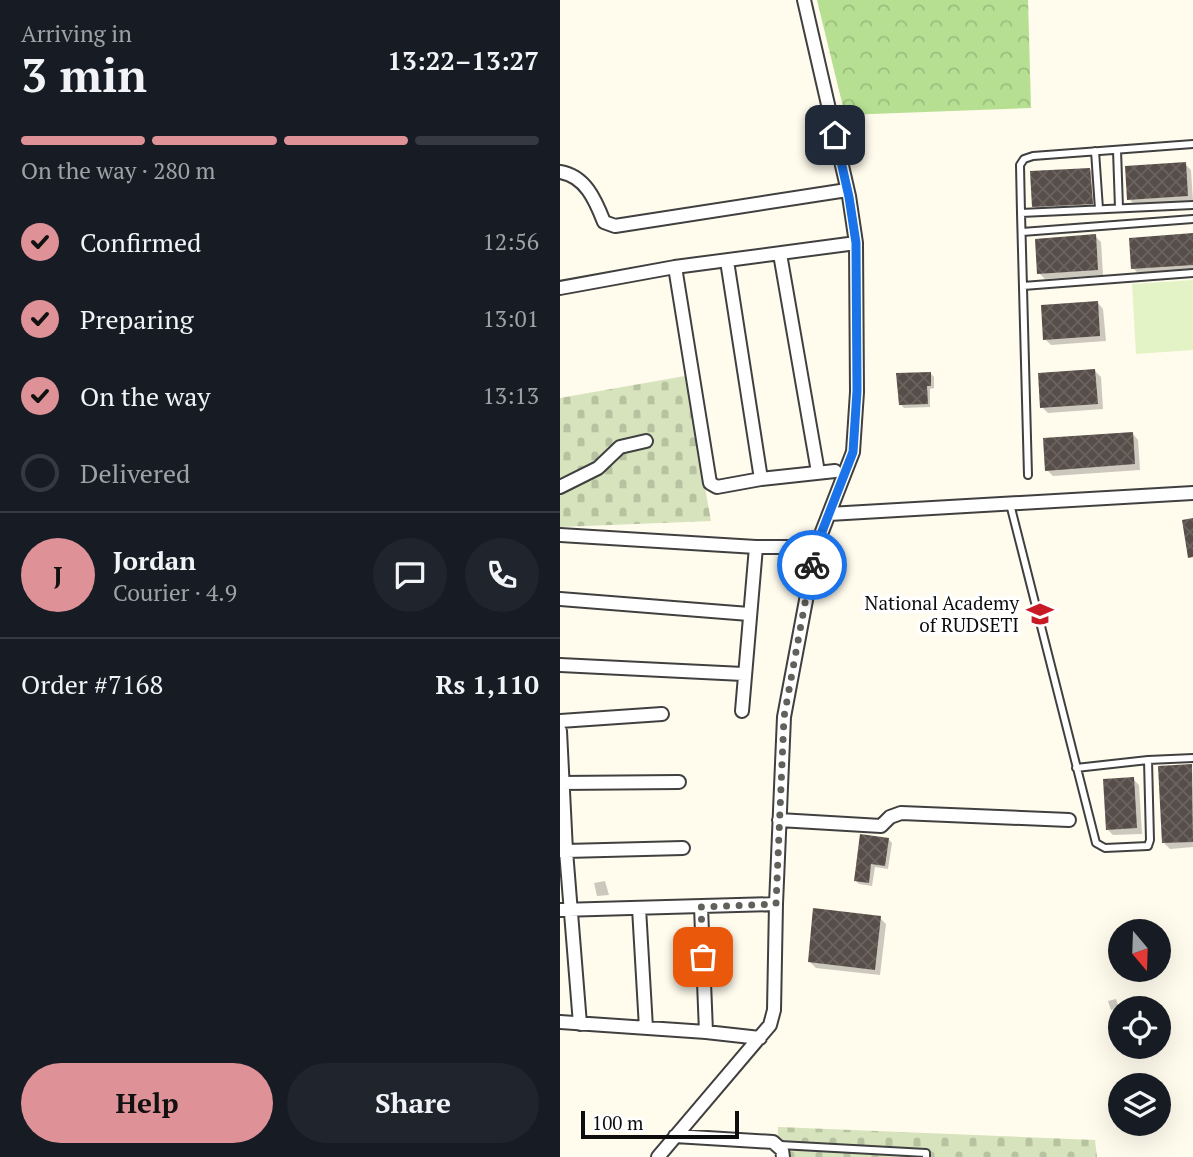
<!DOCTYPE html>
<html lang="en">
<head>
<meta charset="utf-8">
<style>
	body { margin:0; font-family:"PT Serif",serif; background:#20242c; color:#f1f3f6; height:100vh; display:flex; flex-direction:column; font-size:26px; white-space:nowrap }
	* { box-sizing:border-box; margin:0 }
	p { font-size:23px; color:#9ea1a6 }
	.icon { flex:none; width:38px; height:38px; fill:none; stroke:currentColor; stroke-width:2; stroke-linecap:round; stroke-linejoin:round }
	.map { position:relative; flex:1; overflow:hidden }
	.panel { display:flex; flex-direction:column; background:#171b24; width:560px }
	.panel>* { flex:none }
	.needle { width:46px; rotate:161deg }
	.fabs { position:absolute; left:548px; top:919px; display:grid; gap:14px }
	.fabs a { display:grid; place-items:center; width:63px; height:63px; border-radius:50%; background:#171b24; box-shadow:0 7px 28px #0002; font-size:35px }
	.scale { position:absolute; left:21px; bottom:18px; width:158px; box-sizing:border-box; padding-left:7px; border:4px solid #0d0d0d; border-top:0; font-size:19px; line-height:24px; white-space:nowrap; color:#0d0d0d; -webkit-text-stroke:5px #fff; paint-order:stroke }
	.pin { position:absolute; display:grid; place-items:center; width:60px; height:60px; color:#fff; margin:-30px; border-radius:14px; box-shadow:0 4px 10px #0006 }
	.courier { position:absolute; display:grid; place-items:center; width:70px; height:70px; margin:-35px; border:5px solid #1a73e8; border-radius:50%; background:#fff; color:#222; box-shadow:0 2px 9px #0007 }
	.headline em { font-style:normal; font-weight:800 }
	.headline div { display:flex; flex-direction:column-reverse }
	.headline { display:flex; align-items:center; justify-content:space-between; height:119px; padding:0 21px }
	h1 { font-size:46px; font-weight:800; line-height:52px }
	.bar { display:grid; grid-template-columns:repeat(4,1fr); gap:10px 7px; align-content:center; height:84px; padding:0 21px }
	.bar i { height:9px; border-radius:5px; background:#363941 }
	.bar .selected { background:#df9198 }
	.bar p { grid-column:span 4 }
	.line { display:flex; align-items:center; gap:18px; padding:0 21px; border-top:2px solid #363941 }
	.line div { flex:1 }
	.round { display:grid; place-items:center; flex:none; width:74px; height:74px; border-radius:37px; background:#20242c }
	ol { padding:0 21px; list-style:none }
	li { display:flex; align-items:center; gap:21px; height:77px }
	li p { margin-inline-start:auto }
	li .icon { padding:7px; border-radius:50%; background:#df9198; color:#111; stroke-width:4 }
	li:last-child { color:#9ea1a6 }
	li i { width:38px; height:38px; border:4px solid #363941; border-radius:50% }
	.cta { display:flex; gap:14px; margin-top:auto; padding:14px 21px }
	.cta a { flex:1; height:80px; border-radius:42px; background:#df9198; color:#111; font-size:28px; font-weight:800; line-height:80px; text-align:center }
	.cta a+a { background:#20242c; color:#f1f3f6 }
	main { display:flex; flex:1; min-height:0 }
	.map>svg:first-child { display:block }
	.forest { fill:url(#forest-crowns) }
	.cemetery { fill:url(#cemetery-stones) }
	.pitch { fill:#e4f3c6 }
	.shadow { fill:#0003 }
	.building { fill:url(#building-cross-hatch) }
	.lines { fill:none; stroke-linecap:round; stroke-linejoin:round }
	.service-casing { stroke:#404040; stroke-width:10 }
	.minor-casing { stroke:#404040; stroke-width:16 }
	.service { stroke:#fff; stroke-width:6 }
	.minor { stroke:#fff; stroke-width:12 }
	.done { stroke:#62605b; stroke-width:7; stroke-dasharray:0 12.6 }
	.route { stroke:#1a73e8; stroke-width:9 }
	.labels { text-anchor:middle; stroke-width:7; stroke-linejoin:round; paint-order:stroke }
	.poi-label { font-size:19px; fill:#0d0d0d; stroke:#fff; text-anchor:end }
</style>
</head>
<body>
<main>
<section class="panel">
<div class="headline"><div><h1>3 min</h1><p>Arriving in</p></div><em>13:22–13:27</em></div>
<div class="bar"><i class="selected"></i><i class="selected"></i><i class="selected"></i><i></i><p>On the way · 280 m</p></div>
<ol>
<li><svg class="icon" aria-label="check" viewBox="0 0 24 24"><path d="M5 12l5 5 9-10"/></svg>Confirmed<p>12:56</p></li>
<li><svg class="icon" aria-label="check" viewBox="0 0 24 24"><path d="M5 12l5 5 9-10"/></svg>Preparing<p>13:01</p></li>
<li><svg class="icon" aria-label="check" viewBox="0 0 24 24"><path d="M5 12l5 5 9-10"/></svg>On the way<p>13:13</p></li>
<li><i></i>Delivered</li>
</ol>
<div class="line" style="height:126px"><b class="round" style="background:#df9198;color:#111">J</b><div><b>Jordan</b><p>Courier · 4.9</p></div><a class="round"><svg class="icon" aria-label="chat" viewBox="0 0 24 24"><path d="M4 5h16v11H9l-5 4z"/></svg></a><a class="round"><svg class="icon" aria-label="phone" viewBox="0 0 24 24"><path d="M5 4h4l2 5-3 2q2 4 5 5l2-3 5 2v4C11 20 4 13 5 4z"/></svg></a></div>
<div class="line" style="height:91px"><div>Order #7168</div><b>Rs 1,110</b></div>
<div class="cta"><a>Help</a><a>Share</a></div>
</section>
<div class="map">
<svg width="633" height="1157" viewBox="0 0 633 1157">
	<defs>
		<pattern id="forest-crowns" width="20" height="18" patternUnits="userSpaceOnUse" patternTransform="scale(1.75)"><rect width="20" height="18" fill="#b6df92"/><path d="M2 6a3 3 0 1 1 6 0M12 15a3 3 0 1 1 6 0" fill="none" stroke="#9bbe7d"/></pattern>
		<pattern id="cemetery-stones" width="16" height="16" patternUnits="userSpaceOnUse" patternTransform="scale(1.75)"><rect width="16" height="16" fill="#d7e3bc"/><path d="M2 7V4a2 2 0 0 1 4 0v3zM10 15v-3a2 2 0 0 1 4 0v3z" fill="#b7c2a0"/></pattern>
		<pattern id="building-cross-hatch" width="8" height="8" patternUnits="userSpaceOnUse" patternTransform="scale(1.75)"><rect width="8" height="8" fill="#574e49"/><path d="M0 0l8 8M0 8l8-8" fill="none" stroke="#6a635f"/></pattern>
	</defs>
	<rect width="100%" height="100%" fill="#fffbed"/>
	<!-- forest -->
	<path class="forest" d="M257,0H468L471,108L285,115Z"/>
	<!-- cemetery -->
	<path class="cemetery" d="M125,376L151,521L0,527V398Z
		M218,1127L535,1140L537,1157H217Z"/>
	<!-- pitch -->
	<path class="pitch" d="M633,280V350L576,354L572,284Z"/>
	<!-- shadow -->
	<path class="shadow" d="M625,164L631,170L633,201L575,205L569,199Z
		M530,169L535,175L538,209L480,212L474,206Z
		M633,235V271L579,274L573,268Z
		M535,236L541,242L543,275L485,279L479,273Z
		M538,303L543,309L546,341L491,345L485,339Z
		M535,371L541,377L543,409L488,413L482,407Z
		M370,373L374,377V388L370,389V407L344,408L340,404Z
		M573,434L578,440L580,470L493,476L487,470Z
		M631,766L633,847L610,849L604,843Z
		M573,779L579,785L582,834L553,835L547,829Z
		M328,839L332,843L328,869L315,867L312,886L299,884L295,880Z
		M45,881L49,895L37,896L34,883Z
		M320,918L326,924L320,975L256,968L250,962Z
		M556,999L559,1008L551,1010L548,1001Z"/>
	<!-- building -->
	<path class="building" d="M626,162L628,196L567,200L565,166Z
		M530,168L533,204L472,207L470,171Z
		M633,233V265L571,269L569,238Z
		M536,234L538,270L477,274L475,239Z
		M538,301L540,336L483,340L481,305Z
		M535,369L538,404L480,408L478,373Z
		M371,372V386H367L368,404L339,405L336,373Z
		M573,432L575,464L485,471L483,438Z
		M633,518V557L628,558L622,520Z
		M632,764L633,842L602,843L598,766Z
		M574,777L577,828L546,830L543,779Z
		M300,834L329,838L325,866L311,864L309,883L294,881Z
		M253,908L321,916L315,970L248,962Z"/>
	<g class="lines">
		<!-- service casing -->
		<g class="service-casing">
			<path id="service" d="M633,144L473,156L464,159L460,165L461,213L633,205
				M557,150L559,208
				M535,151L539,209
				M461,213L468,475
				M462,232L633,219
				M463,286L633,273
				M450,504L536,843L545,848L588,846L590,840L588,760L516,768
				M588,760L633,758
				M220,1145L366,1153V1157"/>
		</g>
		<!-- minor casing -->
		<g class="minor-casing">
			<path id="minor" d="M0,172C25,176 35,199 44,222L55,226L287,190
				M220,254L258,472
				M167,261L201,479
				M0,288L115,267
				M275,471L201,479L157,487L150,483L115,267L296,243
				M0,487L38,468L60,447L86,441
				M269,514L633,493
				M0,535L196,547H256
				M0,599L189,614
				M0,665L183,674
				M182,711L196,547
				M0,721L102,714
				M0,731L6,851L123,848
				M0,783L119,782
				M219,820L321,826L330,817L341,813L509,820
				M0,851H6L20,1024
				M141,907L146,1032
				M79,908L86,1028
				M0,910L216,904
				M0,1022L146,1032L200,1038
				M115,1136L213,1142L222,1150L223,1157
				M98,1157L210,1025L214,1010L216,904L224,717L256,547L293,452L297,392L296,243L289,196L244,0"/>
		</g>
		<!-- service -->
		<use href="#service" class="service"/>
		<!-- minor -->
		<use href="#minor" class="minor"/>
	</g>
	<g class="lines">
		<!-- done -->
		<path class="done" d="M143,957L141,907L216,904L224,717L252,565"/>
		<!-- route -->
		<path class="route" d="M252,565L256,547L293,452L297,391L296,243L289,197L275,135"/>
	</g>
	<!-- icons -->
	<defs>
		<g id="university-bare" transform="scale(2.1)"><path d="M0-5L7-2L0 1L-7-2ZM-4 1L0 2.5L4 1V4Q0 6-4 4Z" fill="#c81a25" stroke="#fff" stroke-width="2.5" paint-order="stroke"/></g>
	</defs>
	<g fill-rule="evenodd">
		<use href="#university-bare" x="480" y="614"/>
	</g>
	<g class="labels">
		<!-- poi labels -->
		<g class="poi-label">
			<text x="459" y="610">National Academy<tspan x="459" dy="22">of RUDSETI</tspan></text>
		</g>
	</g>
</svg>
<div class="fabs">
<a><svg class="needle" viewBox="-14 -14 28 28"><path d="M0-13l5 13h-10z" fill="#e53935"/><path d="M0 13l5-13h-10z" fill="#9ea1a6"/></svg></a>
<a><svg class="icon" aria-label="locate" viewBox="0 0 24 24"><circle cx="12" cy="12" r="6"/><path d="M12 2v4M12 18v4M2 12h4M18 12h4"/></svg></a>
<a><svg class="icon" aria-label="layers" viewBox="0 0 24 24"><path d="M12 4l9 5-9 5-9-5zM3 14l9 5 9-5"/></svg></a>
</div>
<div class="scale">100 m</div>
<div class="pin" style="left:143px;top:957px;background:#ea580c"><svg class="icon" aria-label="bag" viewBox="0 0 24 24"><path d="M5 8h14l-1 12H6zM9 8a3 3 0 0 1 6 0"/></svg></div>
<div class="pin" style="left:275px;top:135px;background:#1f2937"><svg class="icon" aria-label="home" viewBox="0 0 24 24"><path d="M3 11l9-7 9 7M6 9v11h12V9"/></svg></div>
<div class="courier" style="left:252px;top:565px"><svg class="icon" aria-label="bike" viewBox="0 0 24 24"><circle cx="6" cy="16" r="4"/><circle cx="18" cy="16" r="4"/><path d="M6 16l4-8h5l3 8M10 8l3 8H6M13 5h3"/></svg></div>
</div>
</main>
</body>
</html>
